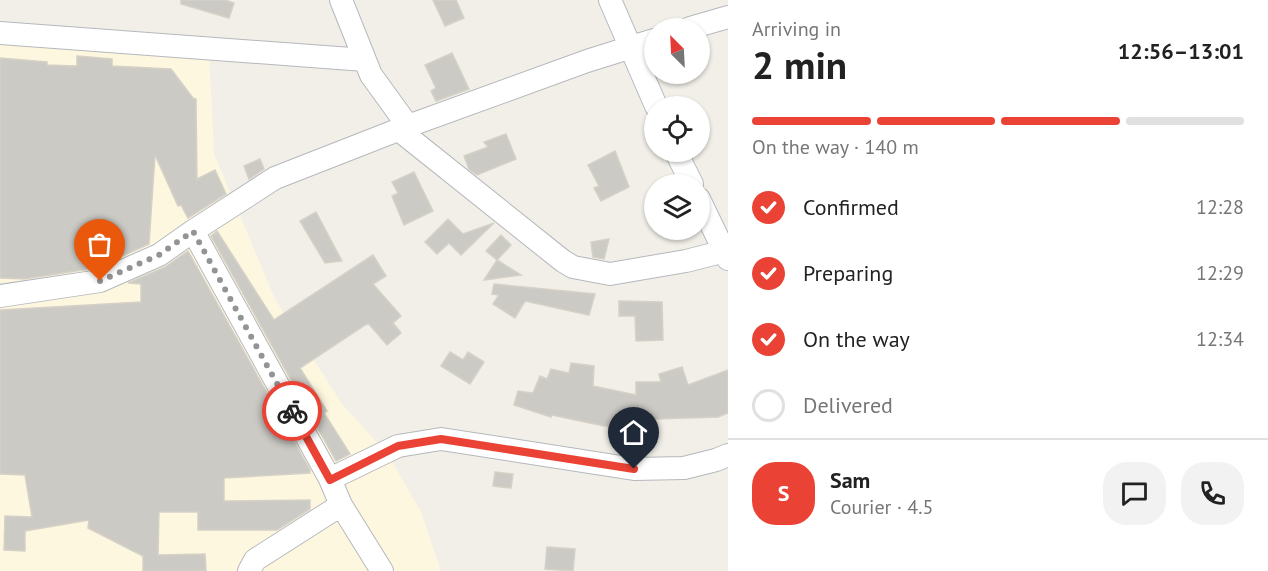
<!DOCTYPE html>
<html lang="en">
<head>
<meta charset="utf-8">
<style>
	body { margin:0; font-family:"PT Sans",sans-serif; background:#f2f2f2; color:#222; height:100vh; display:flex; flex-direction:column; font-size:22px; white-space:nowrap }
	* { box-sizing:border-box; margin:0 }
	p { font-size:20px; color:#767676 }
	.icon { flex:none; width:33px; height:33px; fill:none; stroke:currentColor; stroke-width:2; stroke-linecap:round; stroke-linejoin:round }
	.map { position:relative; flex:1; overflow:hidden }
	.sheet { display:flex; flex-direction:column; background:#fff; width:540px }
	.sheet>* { flex:none }
	.needle { width:39px; rotate:336deg }
	.tools { position:absolute; left:644px; top:18px; display:grid; gap:12px }
	.tools a { display:grid; place-items:center; width:66px; height:66px; border-radius:50%; background:#fff; box-shadow:0 2px 4px #0004; font-size:30px }
	.pin { position:absolute; display:grid; place-items:center; width:51px; height:51px; color:#fff; margin:-62px -26px; border-radius:50% 50% 50% 0; rotate:-45deg; box-shadow:0 0 6px #0007 }
	.pin .icon { rotate:45deg }
	.courier { position:absolute; display:grid; place-items:center; width:60px; height:60px; margin:-30px; border:4px solid #ea4335; border-radius:50%; background:#fff; color:#222; box-shadow:0 2px 8px #0007 }
	.headline em { font-style:normal; font-weight:800 }
	.headline div { display:flex; flex-direction:column-reverse }
	.headline { display:flex; align-items:center; justify-content:space-between; height:102px; padding:0 24px }
	h1 { font-size:39px; font-weight:800; line-height:45px }
	.bar { display:grid; grid-template-columns:repeat(4,1fr); gap:9px 6px; align-content:center; height:72px; padding:0 24px }
	.bar i { height:8px; border-radius:4px; background:#e0e0e0 }
	.bar .selected { background:#ea4335 }
	.bar p { grid-column:span 4 }
	.line { display:flex; align-items:center; gap:15px; padding:0 24px; border-top:2px solid #e0e0e0 }
	.line div { flex:1 }
	.round { display:grid; place-items:center; flex:none; width:63px; height:63px; border-radius:24px; background:#f2f2f2 }
	ol { padding:0 24px; list-style:none }
	li { display:flex; align-items:center; gap:18px; height:66px }
	li p { margin-inline-start:auto }
	li .icon { padding:6px; border-radius:50%; background:#ea4335; color:#fff; stroke-width:4 }
	li:last-child { color:#767676 }
	li i { width:33px; height:33px; border:3px solid #e0e0e0; border-radius:50% }
	main { display:flex; flex:1; min-height:0 }
	.map>svg:first-child { display:block }
	.commercial { fill:#fef7e0 }
	.building { fill:#cccac5; stroke:#d6d1c6; stroke-width:1.5 }
	.lines { fill:none; stroke-linecap:round; stroke-linejoin:round }
	.minor-casing { stroke:#b5b8bc; stroke-width:24 }
	.minor { stroke:#fff; stroke-width:22 }
	.done { stroke:#929495; stroke-width:6; stroke-dasharray:0 10.8 }
	.route { stroke:#ea4335; stroke-width:8 }
</style>
</head>
<body>
<main>
<div class="map">
<svg width="728" height="571" viewBox="0 0 728 571">
	<rect width="100%" height="100%" fill="#f1efe8"/>
	<!-- commercial -->
	<path class="commercial" d="M0,29L209,54L214,154L275,299L342,404L389,456L421,512L441,571H0Z"/>
	<!-- building -->
	<path class="building" d="M181,0H225L234,3L229,18L181,4Z
		M433,0H456L464,18L445,26Z
		M452,53L469,89L436,101L431,91L436,88L425,65Z
		M77,56L112,59V66L171,69L193,98L196,99L197,179L215,170L226,194L188,218L181,205L178,206L155,155L149,244L96,268L24,279L0,278V58L47,62V65L77,66Z
		M506,134L516,159L477,175L469,169L464,156L488,147L484,142Z
		M615,151L629,187L601,201L594,188L599,186L588,165Z
		M260,159L264,169L249,179L244,166Z
		M414,172L433,211L404,225L392,196L398,193L392,182Z
		M316,212L342,261L325,263L300,221Z
		M448,219L463,234L494,223L461,255L449,243L437,254L425,242Z
		M217,231L274,320L373,255L386,276L373,284L401,316L393,323L401,333L387,345L368,323L300,368L327,411L324,413L350,454L336,461L211,236Z
		M501,235L511,245L497,260L486,251Z
		M609,239L604,259L593,257L591,242Z
		M188,251L310,470V473L224,478V501L310,500V509L277,530H198V512H159L158,555L205,554L206,571H143V556L88,528L89,520L25,531V551L4,550L5,516L32,517L25,475L0,474V310L141,302V284L128,283L165,267Z
		M497,260L521,275L484,280Z
		M494,284L534,288L595,294L589,315L525,301L515,318L493,304L499,295L492,294Z
		M619,301L662,302L663,340L636,341L635,316H619Z
		M450,352L463,360L468,352L484,362L470,384L441,366Z
		M571,363L594,366L593,386L636,395V382H661L659,374L682,367L688,385L728,370V413L718,417L625,420V426H604L552,415L551,417L514,405L518,391L533,393L540,376L547,379L551,369L569,373Z
		M495,472L513,474L511,488L493,486Z
		M547,547L575,549L573,571L545,569Z"/>
	<g class="lines">
		<!-- minor casing -->
		<g class="minor-casing">
			<path id="minor" d="M341,0L371,75L408,126
				M610,0L656,106
				M690,28L728,17
				M0,33L365,60
				M399,130L563,261L573,267L610,274L686,261L725,251
				M676,152L692,184
				M699,199L728,259
				M0,296L100,281L159,255L193,231
				M330,479L398,446L441,439L634,469L684,468L716,460L728,455
				M249,571L255,560L341,505
				M382,571L341,505L330,479L193,231L275,178L408,126L587,61L654,40"/>
		</g>
		<!-- minor -->
		<use href="#minor" class="minor"/>
	</g>
	<g class="lines">
		<!-- done -->
		<path class="done" d="M100,281L159,255L193,231L292,411"/>
		<!-- route -->
		<path class="route" d="M292,411L330,480L398,446L441,439L634,469"/>
	</g>
</svg>
<div class="tools">
<a><svg class="needle" viewBox="-14 -14 28 28"><path d="M0-13l5 13h-10z" fill="#e53935"/><path d="M0 13l5-13h-10z" fill="#767676"/></svg></a>
<a><svg class="icon" aria-label="locate" viewBox="0 0 24 24"><circle cx="12" cy="12" r="6"/><path d="M12 2v4M12 18v4M2 12h4M18 12h4"/></svg></a>
<a><svg class="icon" aria-label="layers" viewBox="0 0 24 24"><path d="M12 4l9 5-9 5-9-5zM3 14l9 5 9-5"/></svg></a>
</div>
<div class="pin" style="left:100px;top:281px;background:#ea580c"><svg class="icon" aria-label="bag" viewBox="0 0 24 24"><path d="M5 8h14l-1 12H6zM9 8a3 3 0 0 1 6 0"/></svg></div>
<div class="pin" style="left:634px;top:469px;background:#1f2937"><svg class="icon" aria-label="home" viewBox="0 0 24 24"><path d="M3 11l9-7 9 7M6 9v11h12V9"/></svg></div>
<div class="courier" style="left:292px;top:411px"><svg class="icon" aria-label="bike" viewBox="0 0 24 24"><circle cx="6" cy="16" r="4"/><circle cx="18" cy="16" r="4"/><path d="M6 16l4-8h5l3 8M10 8l3 8H6M13 5h3"/></svg></div>
</div>
<section class="sheet">
<div class="headline"><div><h1>2 min</h1><p>Arriving in</p></div><em>12:56–13:01</em></div>
<div class="bar"><i class="selected"></i><i class="selected"></i><i class="selected"></i><i></i><p>On the way · 140 m</p></div>
<ol>
<li><svg class="icon" aria-label="check" viewBox="0 0 24 24"><path d="M5 12l5 5 9-10"/></svg>Confirmed<p>12:28</p></li>
<li><svg class="icon" aria-label="check" viewBox="0 0 24 24"><path d="M5 12l5 5 9-10"/></svg>Preparing<p>12:29</p></li>
<li><svg class="icon" aria-label="check" viewBox="0 0 24 24"><path d="M5 12l5 5 9-10"/></svg>On the way<p>12:34</p></li>
<li><i></i>Delivered</li>
</ol>
<div class="line" style="height:108px"><b class="round" style="background:#ea4335;color:#fff">S</b><div><b>Sam</b><p>Courier · 4.5</p></div><a class="round"><svg class="icon" aria-label="chat" viewBox="0 0 24 24"><path d="M4 5h16v11H9l-5 4z"/></svg></a><a class="round"><svg class="icon" aria-label="phone" viewBox="0 0 24 24"><path d="M5 4h4l2 5-3 2q2 4 5 5l2-3 5 2v4C11 20 4 13 5 4z"/></svg></a></div>
</section>
</main>
</body>
</html>
